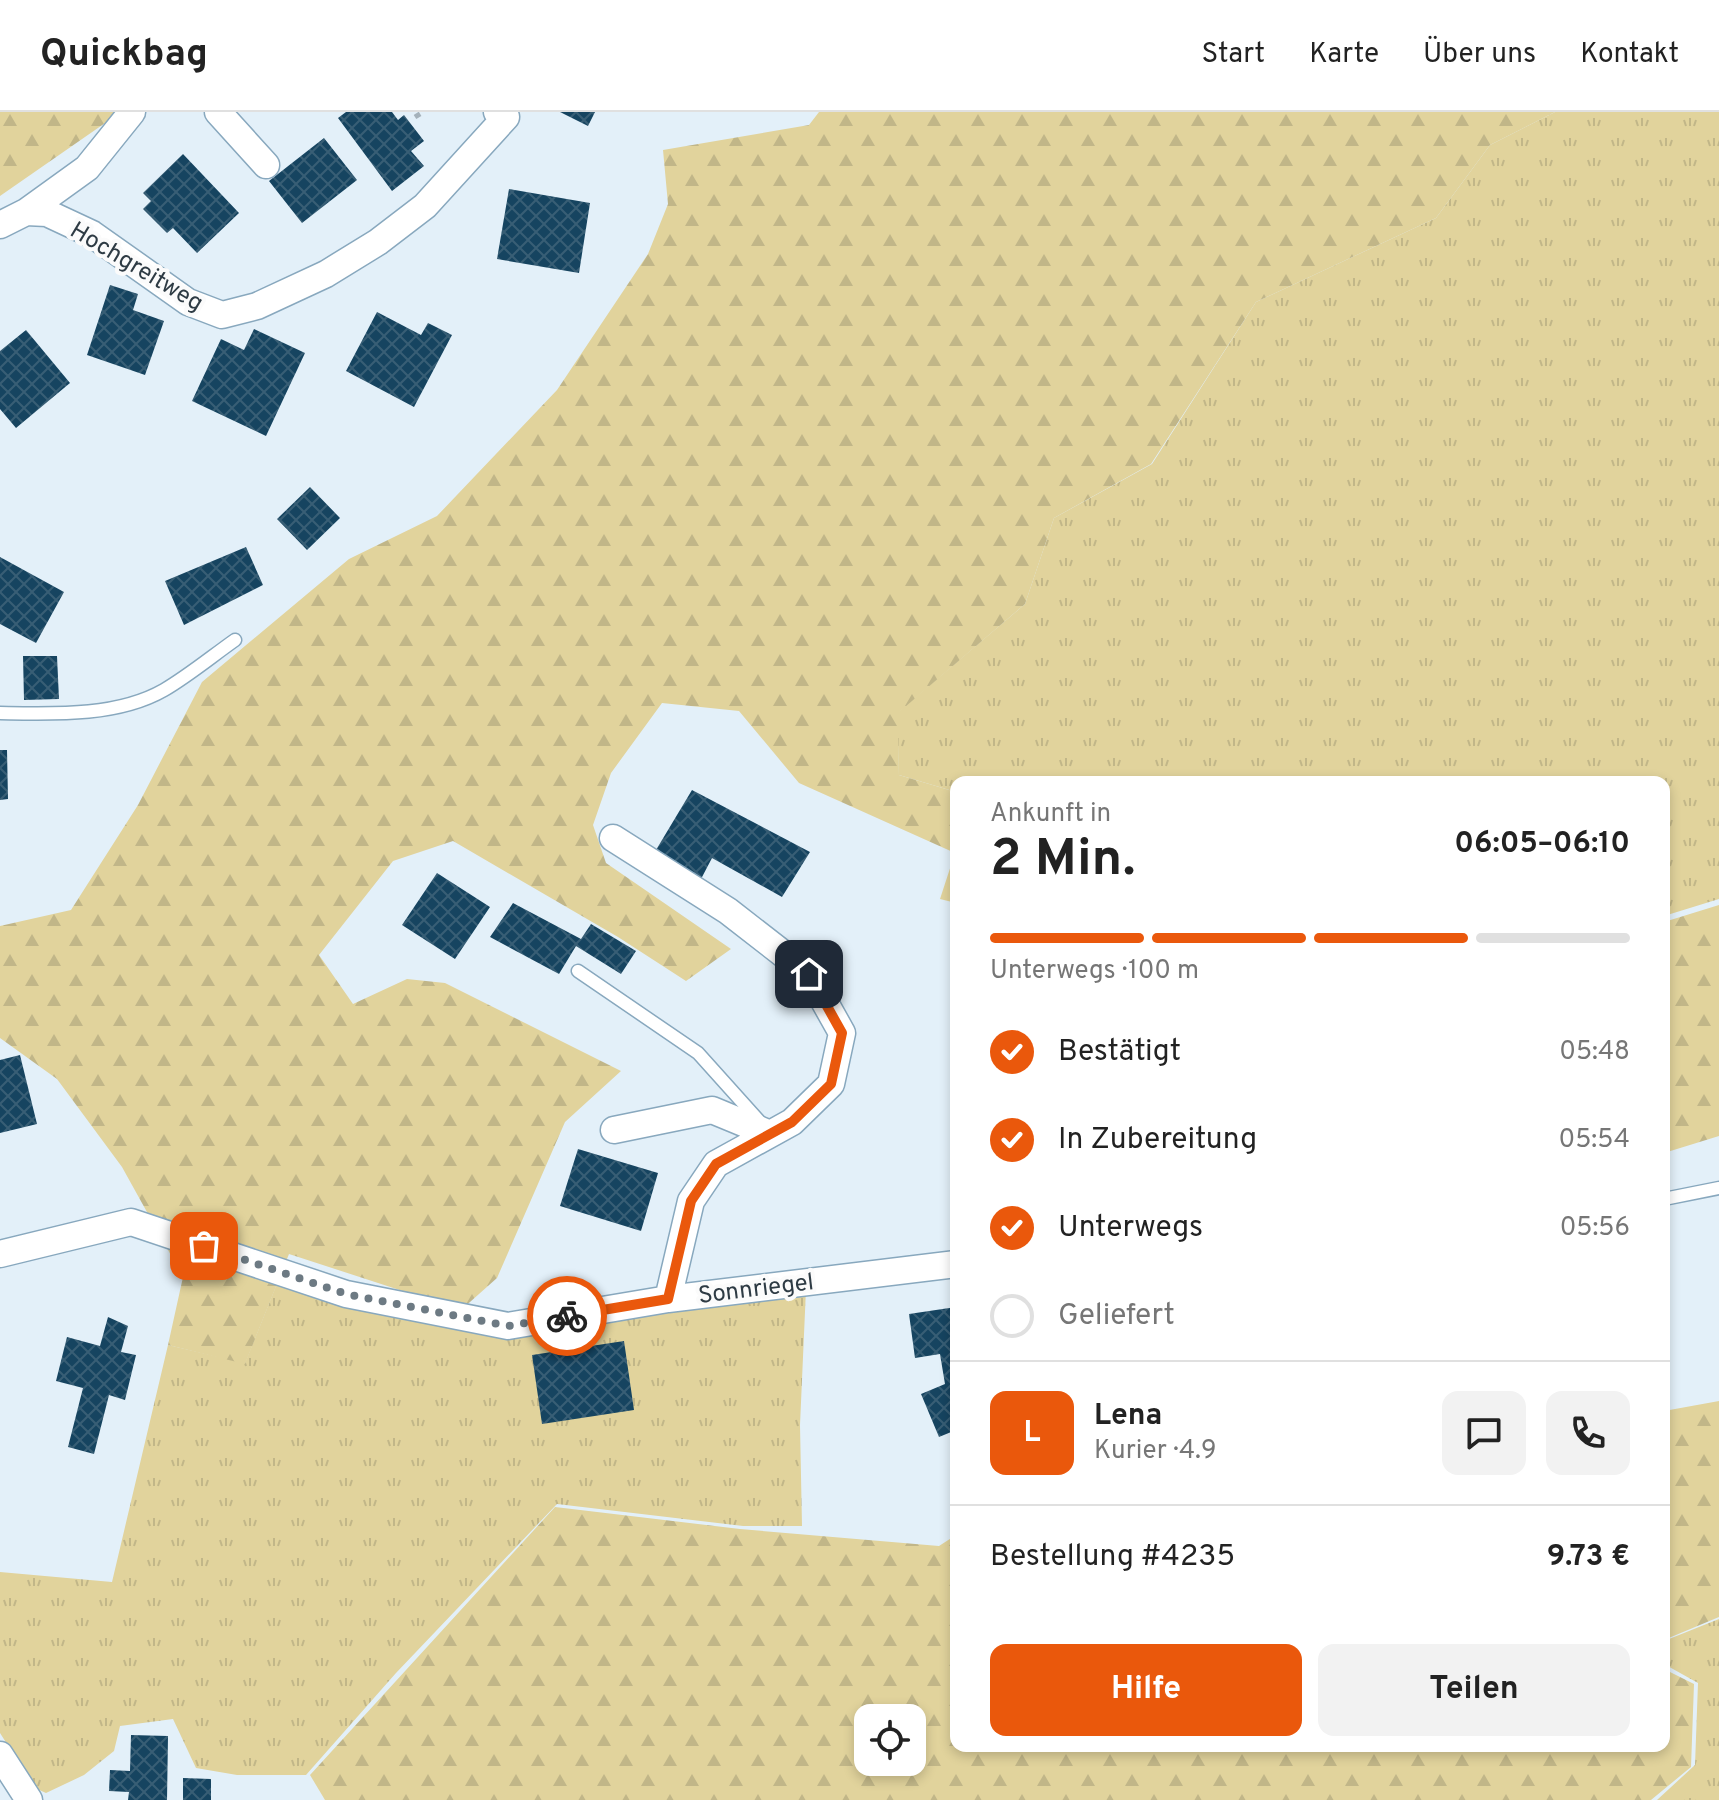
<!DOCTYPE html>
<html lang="de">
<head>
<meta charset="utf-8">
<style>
	body { margin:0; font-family:Overpass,sans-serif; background:#f2f2f2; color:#222; height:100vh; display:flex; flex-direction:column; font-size:30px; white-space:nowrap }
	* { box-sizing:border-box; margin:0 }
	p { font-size:26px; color:#767676 }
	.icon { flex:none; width:44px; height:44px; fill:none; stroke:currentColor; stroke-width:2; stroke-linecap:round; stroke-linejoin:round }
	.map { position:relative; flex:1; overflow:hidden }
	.panel { position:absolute; left:950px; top:664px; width:720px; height:976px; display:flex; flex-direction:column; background:#fff; border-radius:16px; box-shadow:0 4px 12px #0003 }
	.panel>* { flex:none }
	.buttons { position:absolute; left:854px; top:1592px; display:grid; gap:16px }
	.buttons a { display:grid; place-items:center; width:72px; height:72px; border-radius:16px; background:#fff; box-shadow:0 4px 12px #0003; font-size:40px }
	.pin { position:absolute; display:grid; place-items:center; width:68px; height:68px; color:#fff; margin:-34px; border-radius:16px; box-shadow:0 4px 12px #0006 }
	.courier { position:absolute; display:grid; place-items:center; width:80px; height:80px; margin:-40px; border:6px solid #ea580c; border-radius:50%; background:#fff; color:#222; box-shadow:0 2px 10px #0007 }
	.overview em { font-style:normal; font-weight:700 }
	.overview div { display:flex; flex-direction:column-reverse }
	.overview { display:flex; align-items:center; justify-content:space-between; height:136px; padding:0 40px }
	h1 { font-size:52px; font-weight:700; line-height:60px }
	.bar { display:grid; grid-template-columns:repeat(4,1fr); gap:12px 8px; align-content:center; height:96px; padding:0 40px }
	.bar i { height:10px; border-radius:6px; background:#e0e0e0 }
	.bar .selected { background:#ea580c }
	.bar p { grid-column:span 4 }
	.line { display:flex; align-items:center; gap:20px; padding:0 40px; border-top:2px solid #e0e0e0 }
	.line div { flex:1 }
	.round { display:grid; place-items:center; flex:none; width:84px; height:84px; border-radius:16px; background:#f2f2f2 }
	ol { padding:0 40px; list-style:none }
	li { display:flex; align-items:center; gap:24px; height:88px }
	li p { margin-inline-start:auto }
	li .icon { padding:8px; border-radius:50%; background:#ea580c; color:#fff; stroke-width:4 }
	li:last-child { color:#767676 }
	li i { width:44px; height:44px; border:4px solid #e0e0e0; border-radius:50% }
	.primary-button { display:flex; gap:16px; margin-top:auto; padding:16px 40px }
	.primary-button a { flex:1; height:92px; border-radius:16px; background:#ea580c; color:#fff; font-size:32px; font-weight:700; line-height:92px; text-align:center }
	.primary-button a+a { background:#f2f2f2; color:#222 }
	header { display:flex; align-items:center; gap:48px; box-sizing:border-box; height:112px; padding:0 40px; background:#fff; border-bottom:2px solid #e0e0e0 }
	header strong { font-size:38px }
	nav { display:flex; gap:44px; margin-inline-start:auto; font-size:28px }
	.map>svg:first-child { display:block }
	.grass { fill:url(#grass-tufts) }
	.forest { fill:url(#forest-firs); fill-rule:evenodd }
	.building { fill:url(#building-cross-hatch) }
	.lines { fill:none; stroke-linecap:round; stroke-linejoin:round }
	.service-casing { stroke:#88a8be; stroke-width:15 }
	.minor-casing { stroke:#88a8be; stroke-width:29 }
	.path { stroke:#a5b2bb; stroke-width:5; stroke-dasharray:6 4; stroke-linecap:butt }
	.service { stroke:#fff; stroke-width:12 }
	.minor { stroke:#fff; stroke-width:26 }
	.done { stroke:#6d7a83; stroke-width:8; stroke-dasharray:0 14.4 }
	.route { stroke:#ea580c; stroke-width:10 }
	.labels { text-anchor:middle; stroke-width:8; stroke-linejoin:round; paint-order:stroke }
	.street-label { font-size:24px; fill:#2e3b44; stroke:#fbfbfb }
</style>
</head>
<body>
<header>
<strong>Quickbag</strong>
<nav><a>Start</a><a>Karte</a><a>Über uns</a><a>Kontakt</a></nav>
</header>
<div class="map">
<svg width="1719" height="1688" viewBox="0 0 1719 1688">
	<defs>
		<pattern id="grass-tufts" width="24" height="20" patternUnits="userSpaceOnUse" patternTransform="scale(2)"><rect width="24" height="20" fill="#e1d39c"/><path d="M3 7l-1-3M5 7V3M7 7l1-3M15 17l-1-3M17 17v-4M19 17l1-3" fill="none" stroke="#c1b688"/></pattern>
		<pattern id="forest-firs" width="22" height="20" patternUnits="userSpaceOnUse" patternTransform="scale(2)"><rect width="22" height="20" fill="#e1d39c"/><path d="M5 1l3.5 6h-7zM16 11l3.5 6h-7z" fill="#c1b688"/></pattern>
		<pattern id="building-cross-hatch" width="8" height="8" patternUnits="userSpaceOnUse" patternTransform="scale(2)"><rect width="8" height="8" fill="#164460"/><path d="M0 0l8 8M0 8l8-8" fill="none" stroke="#385e75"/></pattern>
	</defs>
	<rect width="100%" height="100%" fill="#e3f0f9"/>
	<!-- grass -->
	<path class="grass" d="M1555,0H1719V787L1664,804V670H956V680L899,663L897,601L1025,492L1054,406L1152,352L1256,190L1436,106L1490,33Z
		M280,1164C356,1190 434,1219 514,1221L806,1177L800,1313L802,1414H743L557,1392L396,1561L306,1663H237L196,1656L173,1607L120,1614L114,1639L84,1663L46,1681L35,1676L0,1621V1460L112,1470L168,1233L245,1251Z
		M1719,1507V1688H1657L1695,1653L1698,1571L1664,1552V1529Z"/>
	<!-- forest -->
	<path class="forest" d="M0,0H121L0,84Z
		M819,0H1555L1490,33L1436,106L1256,190L1151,352L1054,406L1025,492L898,601L899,663L956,680V791L940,787L955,741L799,671L739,599L662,591L611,661L593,713L606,751L731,837L686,869L618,825L453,729L393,749L319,843L353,892L407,867L445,871L621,959L565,1010L497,1166L461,1198L289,1142L245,1252L168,1233L183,1165L122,1055L57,967L0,926V814L71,798L138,693L202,570L349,447L437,404L557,278L648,142L668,92L663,38L809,13Z
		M1719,793V1024L1664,1041V810Z
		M1719,1289V1505L1664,1528V1299Z
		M555,1395L740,1417L939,1434L956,1423V1634H1664V1557L1694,1572L1691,1655L1651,1688H325L310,1663ZM868,1606H912V1650H868Z"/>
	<!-- building -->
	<path class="building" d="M346,0H392L398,8L404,3L424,29L411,39L424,54L392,79L338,6Z
		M560,0H595L588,14Z
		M324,26L357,68L302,111L269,69Z
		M183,42L239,101L197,141L173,116L167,121L143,97L151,89L143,81Z
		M509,77L590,91L579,161L497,147Z
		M110,173L138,182L133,198L164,209L145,263L87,243Z
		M377,200L421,223L428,211L452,223L414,295L346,259Z
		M254,217L305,241L266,324L192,289L221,227L244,238Z
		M26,218L70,271L16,316L0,297V239Z
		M310,375L340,406L307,438L277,407Z
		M246,435L263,473L184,513L165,469Z
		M0,445L64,480L36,531L0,512Z
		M23,544H57L59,587L24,588Z
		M0,638H7L8,687L0,688Z
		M692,678L810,740L782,785L712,746L701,767L653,743Z
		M437,761L490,795L455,847L402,813Z
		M513,791L581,827L591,812L636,839L621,862L576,834L559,862L490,825Z
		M20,943L37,1012L0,1021V948Z
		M578,1037L658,1061L641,1119L560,1094Z
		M956,1195V1318L939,1325L921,1282L945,1272L940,1242L915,1246L909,1202Z
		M108,1205L128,1214L121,1240L136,1243L125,1288L109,1283L94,1342L68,1335L83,1276L56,1269L67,1225L100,1234Z
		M624,1229L634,1298L542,1312L532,1243Z
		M131,1623L168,1624L167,1688H128L129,1680L109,1679L110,1658L130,1659Z
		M183,1666L211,1667V1688H183Z"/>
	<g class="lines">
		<!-- service casing -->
		<g class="service-casing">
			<path id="service" d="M0,601C52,602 117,605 164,578C188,564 211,545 235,528
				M578,859L698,941L760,1010
				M1664,1087L1719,1076"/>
		</g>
		<!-- minor casing -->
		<g class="minor-casing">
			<path id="minor" d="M218,0L266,53
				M26,100L87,56L132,0
				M0,113L26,100L47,101L92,122L188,190L222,203L257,194L326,162L378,130L425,94L506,5L497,0
				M613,726L728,799L809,862L842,921L831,972L792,1010L716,1052L691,1089L668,1187
				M614,1018L712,998L770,1022
				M0,1142L131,1110L346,1182L508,1214L668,1187L956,1152
				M0,1643L29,1688"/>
		</g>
		<!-- path -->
		<path class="path" d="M415,5L423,0"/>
		<!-- service -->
		<use href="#service" class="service"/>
		<!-- minor -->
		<use href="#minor" class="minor"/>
	</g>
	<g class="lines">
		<!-- done -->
		<path class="done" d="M204,1134L346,1182L508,1214L567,1204"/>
		<!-- route -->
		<path class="route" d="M567,1204L668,1187L691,1089L716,1052L792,1010L831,972L842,921L809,862"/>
	</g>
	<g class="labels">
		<!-- street labels -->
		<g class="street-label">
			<text transform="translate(137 154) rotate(31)" y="8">Hochgreitweg</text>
			<text transform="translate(756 1176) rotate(-7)" y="8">Sonnriegel</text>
		</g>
	</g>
</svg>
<div class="buttons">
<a><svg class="icon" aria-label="locate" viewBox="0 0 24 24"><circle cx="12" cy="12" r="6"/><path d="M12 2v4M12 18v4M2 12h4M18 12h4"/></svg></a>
</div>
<div class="pin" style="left:204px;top:1134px;background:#ea580c"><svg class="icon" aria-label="bag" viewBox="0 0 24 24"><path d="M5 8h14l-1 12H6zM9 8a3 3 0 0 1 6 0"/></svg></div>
<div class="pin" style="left:809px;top:862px;background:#1f2937"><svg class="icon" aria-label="home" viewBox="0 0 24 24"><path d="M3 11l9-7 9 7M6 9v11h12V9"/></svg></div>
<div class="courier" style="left:567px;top:1204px"><svg class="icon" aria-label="bike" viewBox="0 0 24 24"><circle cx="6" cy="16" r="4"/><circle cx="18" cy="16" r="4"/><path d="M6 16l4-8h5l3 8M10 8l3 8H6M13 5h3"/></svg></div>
<section class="panel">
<div class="overview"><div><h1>2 Min.</h1><p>Ankunft in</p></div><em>06:05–06:10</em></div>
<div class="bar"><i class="selected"></i><i class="selected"></i><i class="selected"></i><i></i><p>Unterwegs · 100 m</p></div>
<ol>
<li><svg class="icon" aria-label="check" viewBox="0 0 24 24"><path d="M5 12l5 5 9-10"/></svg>Bestätigt<p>05:48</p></li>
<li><svg class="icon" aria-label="check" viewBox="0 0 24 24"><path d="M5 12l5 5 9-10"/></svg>In Zubereitung<p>05:54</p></li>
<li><svg class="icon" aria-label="check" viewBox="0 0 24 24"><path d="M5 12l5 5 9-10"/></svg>Unterwegs<p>05:56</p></li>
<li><i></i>Geliefert</li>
</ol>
<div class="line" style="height:144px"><b class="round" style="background:#ea580c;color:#fff">L</b><div><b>Lena</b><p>Kurier · 4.9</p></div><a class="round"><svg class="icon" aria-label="chat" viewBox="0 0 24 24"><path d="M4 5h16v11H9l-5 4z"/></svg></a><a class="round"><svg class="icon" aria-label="phone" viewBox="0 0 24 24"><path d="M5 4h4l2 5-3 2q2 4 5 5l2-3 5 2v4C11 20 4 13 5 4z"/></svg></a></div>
<div class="line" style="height:104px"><div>Bestellung #4235</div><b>9.73 €</b></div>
<div class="primary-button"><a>Hilfe</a><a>Teilen</a></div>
</section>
</div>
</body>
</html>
